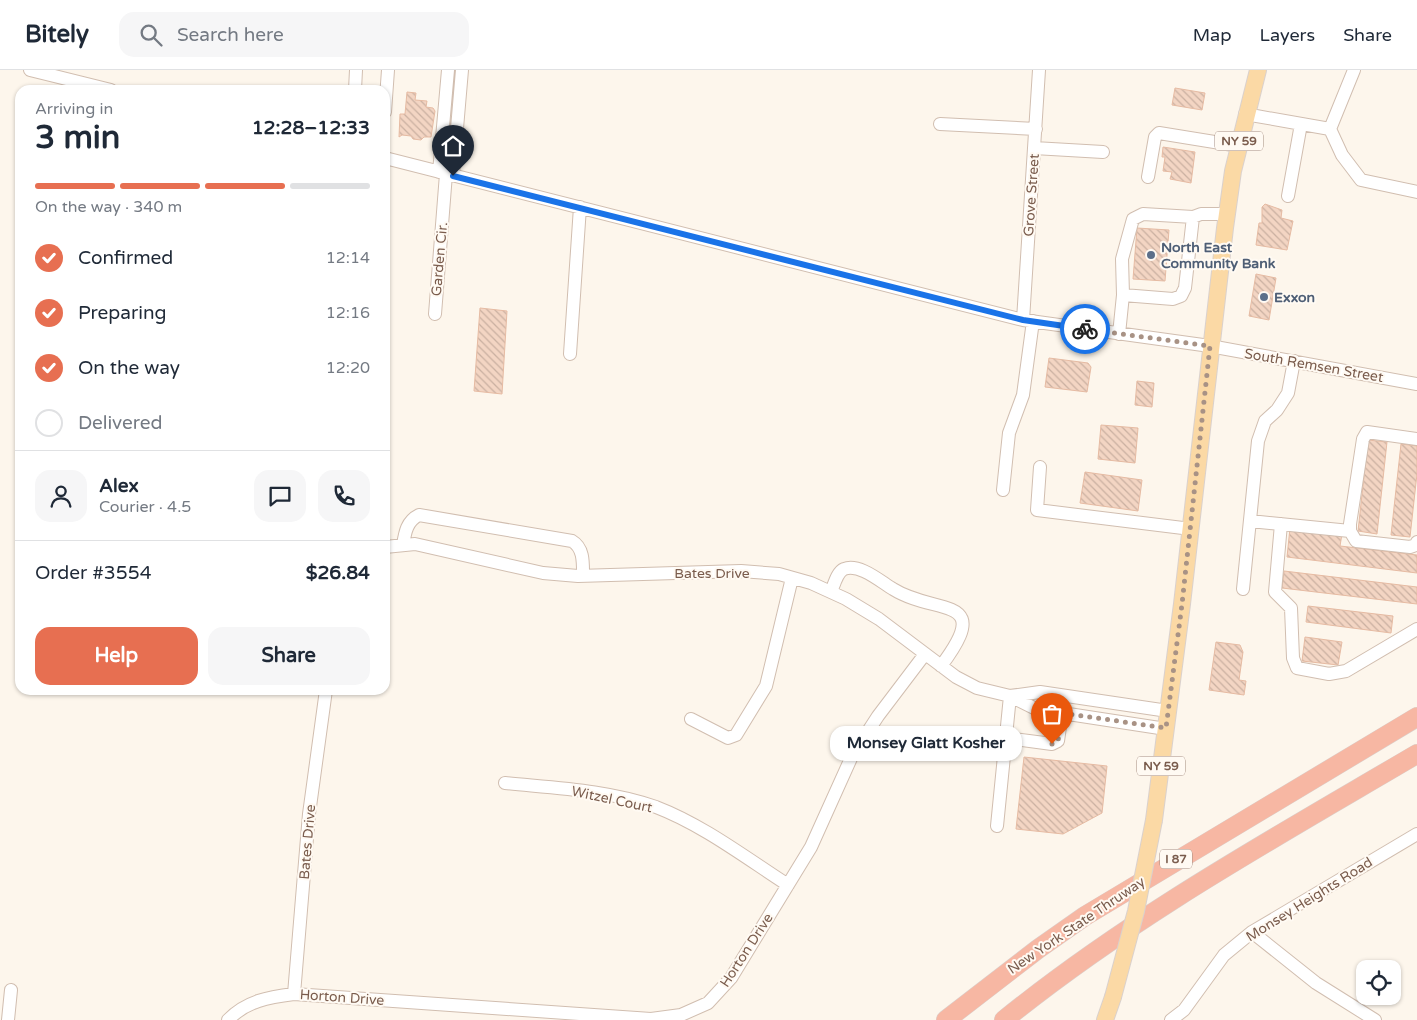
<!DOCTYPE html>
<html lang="en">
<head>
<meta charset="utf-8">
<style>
	body { margin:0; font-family:"Varela Round",sans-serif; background:#f6f6f7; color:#1f2937; height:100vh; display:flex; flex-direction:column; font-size:19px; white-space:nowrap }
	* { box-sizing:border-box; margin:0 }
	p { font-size:16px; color:#747a83 }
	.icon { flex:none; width:28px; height:28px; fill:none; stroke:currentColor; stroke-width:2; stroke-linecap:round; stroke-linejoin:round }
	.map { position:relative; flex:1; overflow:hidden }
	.drawer { position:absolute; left:15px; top:15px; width:375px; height:610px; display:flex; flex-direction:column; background:#fff; border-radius:15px; box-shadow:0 1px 4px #0004 }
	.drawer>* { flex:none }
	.controls { position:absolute; left:1356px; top:890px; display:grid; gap:10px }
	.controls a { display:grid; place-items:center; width:45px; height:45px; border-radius:10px; background:#fff; box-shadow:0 1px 4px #0004; font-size:25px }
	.pin { position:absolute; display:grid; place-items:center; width:42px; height:42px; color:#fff; margin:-51px -21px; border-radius:50% 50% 50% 0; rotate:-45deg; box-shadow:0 0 5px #0007 }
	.pin .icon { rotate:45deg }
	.courier { position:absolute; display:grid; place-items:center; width:50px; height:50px; margin:-25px; border:4px solid #1a73e8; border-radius:50%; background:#fff; color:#222; box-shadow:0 1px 6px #0007 }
	.bubble { position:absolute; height:35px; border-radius:15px; background:#fff; box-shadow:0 1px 4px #0004; font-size:16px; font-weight:800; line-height:35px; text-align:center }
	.overview em { font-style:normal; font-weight:800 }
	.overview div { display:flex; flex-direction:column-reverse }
	.overview { display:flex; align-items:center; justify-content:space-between; height:85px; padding:0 20px }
	h1 { font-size:32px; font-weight:800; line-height:38px }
	.bar { display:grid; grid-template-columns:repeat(4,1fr); gap:8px 5px; align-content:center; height:60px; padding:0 20px }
	.bar i { height:6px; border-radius:4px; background:#e0e1e3 }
	.bar .active { background:#e76f51 }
	.bar p { grid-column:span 4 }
	.line { display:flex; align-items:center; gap:12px; padding:0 20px; border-top:1px solid #e0e1e3 }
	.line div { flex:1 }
	.round { display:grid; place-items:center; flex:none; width:52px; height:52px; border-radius:15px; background:#f6f6f7 }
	ol { padding:0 20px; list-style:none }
	li { display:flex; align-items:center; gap:15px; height:55px }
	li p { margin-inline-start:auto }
	li .icon { padding:5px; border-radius:50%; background:#e76f51; color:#fff; stroke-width:4 }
	li:last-child { color:#747a83 }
	li i { width:28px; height:28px; border:2px solid #e0e1e3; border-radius:50% }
	.action { display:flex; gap:10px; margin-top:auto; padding:10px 20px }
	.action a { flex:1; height:58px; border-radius:15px; background:#e76f51; color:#fff; font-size:20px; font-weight:800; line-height:58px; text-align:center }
	.action a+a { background:#f6f6f7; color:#1f2937 }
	header { display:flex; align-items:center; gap:30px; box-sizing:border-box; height:70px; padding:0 25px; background:#fff; border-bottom:1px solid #e0e1e3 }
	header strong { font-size:24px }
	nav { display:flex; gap:28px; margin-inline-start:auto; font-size:18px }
	.search { width:350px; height:45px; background:#f6f6f7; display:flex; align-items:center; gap:12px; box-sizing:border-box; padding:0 18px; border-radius:15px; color:#747a83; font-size:19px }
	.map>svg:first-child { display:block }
	.building { fill:url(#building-back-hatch); stroke:#e6bba3 }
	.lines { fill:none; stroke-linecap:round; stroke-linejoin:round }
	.minor-casing { stroke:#d1beb0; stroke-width:14 }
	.major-casing { stroke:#dad1cd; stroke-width:18 }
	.highway-casing { stroke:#dad1cd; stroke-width:20 }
	.minor { stroke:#fff; stroke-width:12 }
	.major { stroke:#fbd9a5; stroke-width:16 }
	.highway { stroke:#f7b7a3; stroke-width:19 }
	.major-bridge-casing { stroke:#dad1cd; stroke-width:18; stroke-linecap:butt }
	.major-bridge { stroke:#fbd9a5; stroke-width:16 }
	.done { stroke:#a89285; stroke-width:5; stroke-dasharray:0 9 }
	.route { stroke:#1a73e8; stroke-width:6 }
	.service-dot { fill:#5c6f8a; stroke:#fffaf3; stroke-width:2 }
	.labels { text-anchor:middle; stroke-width:4; stroke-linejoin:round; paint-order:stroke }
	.shield { fill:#fffaf3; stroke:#a28b7f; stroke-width:1 }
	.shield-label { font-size:12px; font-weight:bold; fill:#7a5c4d }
	.street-label { font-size:14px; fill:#7a5c4d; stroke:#fffaf3 }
	.service-label { font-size:14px; font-weight:bold; fill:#4e5e75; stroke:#fffaf3; text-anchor:start }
</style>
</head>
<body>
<header>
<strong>Bitely</strong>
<div class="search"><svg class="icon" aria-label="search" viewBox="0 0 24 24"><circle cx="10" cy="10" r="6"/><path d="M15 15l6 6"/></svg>Search here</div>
<nav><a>Map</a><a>Layers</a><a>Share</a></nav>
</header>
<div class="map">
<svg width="1417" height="950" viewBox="0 0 1417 950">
	<defs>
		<pattern id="building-back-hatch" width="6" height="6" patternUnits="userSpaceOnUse" patternTransform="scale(1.25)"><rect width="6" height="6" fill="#f3d5c3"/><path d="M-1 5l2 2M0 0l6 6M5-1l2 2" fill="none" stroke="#cab0a1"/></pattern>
	</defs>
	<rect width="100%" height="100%" fill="#fdf6ec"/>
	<!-- building -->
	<path class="building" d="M1175,18L1205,23L1202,40L1172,35Z
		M407,22L416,23L415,30L427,31L426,37L433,38L435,41L431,67H424L421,70L413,69L411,66L402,65L399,67L400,44H405Z
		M1163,77L1195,82L1191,113L1170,109L1172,102L1163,101L1165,87H1162Z
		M1265,134L1282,140L1281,148L1293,151L1287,180L1256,175L1259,153H1262V137Z
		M1137,158L1169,160L1165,211L1133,209Z
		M1256,204L1276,208L1269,250L1249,246Z
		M480,238L507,241L502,324L474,321Z
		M1049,288L1088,293L1091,297L1087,322L1045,317Z
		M1137,311L1154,313L1152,337L1135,335Z
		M1101,355L1138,358L1135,393L1098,389Z
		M1368,370L1387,372L1377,464L1358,461Z
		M1401,374L1417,376V404L1410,467L1391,465Z
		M1085,402L1142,410L1138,441L1080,433Z
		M1290,458L1342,464L1340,476L1417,485V503L1287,487Z
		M1284,501L1417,517V534L1282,518Z
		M1308,536L1393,546L1391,563L1306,552Z
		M1305,567L1342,572L1338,595L1302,591Z
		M1216,572L1240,575L1243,582L1239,610L1246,611L1244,625L1209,620Z
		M1024,687L1107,696L1102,743L1063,764L1016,759Z"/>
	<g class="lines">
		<!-- minor casing -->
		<g class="minor-casing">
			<path id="minor" d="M30,0L111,20
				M355,20L356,0
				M385,42L388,0
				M1245,44L1330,59L1342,85L1361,110L1417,122
				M940,54L1036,59
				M1330,59L1354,0
				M1034,78L1103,82
				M385,88L1023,250L1210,276L1417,314
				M439,102L448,0
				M453,105L462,0
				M1148,107L1155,67L1159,63L1239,76
				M1288,126L1301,54
				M1123,225L1173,229L1181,226L1185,218L1193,147
				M435,244L446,104
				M1023,250L1039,0
				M1119,264L1123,225L1122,189L1133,149L1143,144L1193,147L1201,144H1227
				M570,284L580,137
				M1417,369L1367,362L1363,369L1350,454V461L1356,471L1410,477L1416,475L1417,472
				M1040,397L1037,440L1191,459
				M1003,420L1009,363L1023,325L1033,251
				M1250,451L1350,461
				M1281,454L1275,522L1291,538L1293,588L1297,598L1329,604L1346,601L1417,559
				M403,475C405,462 407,451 419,445L572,471C584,478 583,493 583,506
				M385,477L415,474L543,503L578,506L741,501L779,504L811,513L846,529L879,549L956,607L977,618L1010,626L1036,639L1166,659
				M1243,519L1258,371L1265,351L1277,340L1288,323L1294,291
				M831,522C834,515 837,502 844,499C860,493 881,512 893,519C936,546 995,524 941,596
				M1010,626L1040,622L1168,641
				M691,649L728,668L736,665L766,616L792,508
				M1006,668L1052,674L1058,671L1062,643
				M505,713C555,718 608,720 656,737C703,755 746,788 788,815
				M997,756L1010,626
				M1252,862L1316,913L1375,950
				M294,924L309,744L326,620
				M8,950L11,920
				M228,950C246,931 269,927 294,924L651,949L681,945L708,933L731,908L811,777L852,686L878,646L925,584
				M1171,950L1184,940L1224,885L1252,862L1417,764"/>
		</g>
		<!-- major casing -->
		<g class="major-casing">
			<path id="major" d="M1154,750L1182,534L1225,158L1233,101L1258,0
				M1105,950L1113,927"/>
		</g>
		<!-- highway casing -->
		<g class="highway-casing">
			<path id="highway" d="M946,950L1038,879L1085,846L1417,647
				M1004,950C1131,847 1276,767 1417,684"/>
		</g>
		<!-- minor -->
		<use href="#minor" class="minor"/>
		<!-- major -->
		<use href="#major" class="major"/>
		<!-- highway -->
		<use href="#highway" class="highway"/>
		<!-- major-bridge casing -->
		<g class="major-bridge-casing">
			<path id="major-bridge" d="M1113,927L1136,841L1154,750"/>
		</g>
		<!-- major-bridge -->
		<use href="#major-bridge" class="major-bridge"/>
	</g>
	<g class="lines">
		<!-- done -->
		<path class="done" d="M1052,674L1058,671L1062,643L1166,658L1182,534L1210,276L1085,259"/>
		<!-- route -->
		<path class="route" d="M453,106L1023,250L1085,259"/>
	</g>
	<!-- markers -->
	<g class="service-dot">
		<circle cx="1151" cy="185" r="5"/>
		<circle cx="1264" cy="227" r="5"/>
	</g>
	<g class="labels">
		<!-- shield labels -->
		<g class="shield">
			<rect x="1215" y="61.5" width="48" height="19" rx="4"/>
			<rect x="1137" y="686.5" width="48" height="19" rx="4"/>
			<rect x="1160" y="779.5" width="32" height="19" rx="4"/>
		</g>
		<g class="shield-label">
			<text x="1239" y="75">NY 59</text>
			<text x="1161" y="700">NY 59</text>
			<text x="1176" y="793">I 87</text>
		</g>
		<!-- street labels -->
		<g class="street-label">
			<text transform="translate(1031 125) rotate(-86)" y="5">Grove Street</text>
			<text transform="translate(439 189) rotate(-85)" y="5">Garden Cir.</text>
			<text transform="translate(1314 295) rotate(10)" y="5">South Remsen Street</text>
			<text x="712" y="508">Bates Drive</text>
			<text transform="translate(612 729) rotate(12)" y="5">Witzel Court</text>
			<text transform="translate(307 772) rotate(-85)" y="5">Bates Drive</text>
			<text transform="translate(1309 829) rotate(-32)" y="5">Monsey Heights Road</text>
			<text transform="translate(1076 855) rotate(-34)" y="5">New York State Thruway</text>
			<text transform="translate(746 880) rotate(-57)" y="5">Horton Drive</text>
			<text transform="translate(342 927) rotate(4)" y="5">Horton Drive</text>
		</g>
		<!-- service labels -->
		<g class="service-label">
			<text x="1161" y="182">North East<tspan x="1161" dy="16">Community Bank</tspan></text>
			<text x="1274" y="232">Exxon</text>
		</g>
	</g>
</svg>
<div class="controls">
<a><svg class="icon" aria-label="locate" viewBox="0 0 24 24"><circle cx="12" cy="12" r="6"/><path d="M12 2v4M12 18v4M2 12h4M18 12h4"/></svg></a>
</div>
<div class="pin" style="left:1052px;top:674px;background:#ea580c"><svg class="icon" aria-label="bag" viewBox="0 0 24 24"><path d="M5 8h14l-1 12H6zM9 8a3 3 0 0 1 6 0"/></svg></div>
<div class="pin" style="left:453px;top:106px;background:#1f2937"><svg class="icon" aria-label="home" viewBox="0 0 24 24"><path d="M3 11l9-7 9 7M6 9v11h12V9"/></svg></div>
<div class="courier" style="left:1085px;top:259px"><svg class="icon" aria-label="bike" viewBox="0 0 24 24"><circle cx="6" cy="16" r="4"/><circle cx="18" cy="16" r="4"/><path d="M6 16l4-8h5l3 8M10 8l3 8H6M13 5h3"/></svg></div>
<div class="bubble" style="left:830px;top:656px;width:192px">Monsey Glatt Kosher</div>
<section class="drawer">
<div class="overview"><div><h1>3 min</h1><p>Arriving in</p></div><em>12:28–12:33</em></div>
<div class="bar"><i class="active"></i><i class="active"></i><i class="active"></i><i></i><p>On the way · 340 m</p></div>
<ol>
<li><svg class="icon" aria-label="check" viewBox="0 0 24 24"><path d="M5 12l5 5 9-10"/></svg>Confirmed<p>12:14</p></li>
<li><svg class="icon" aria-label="check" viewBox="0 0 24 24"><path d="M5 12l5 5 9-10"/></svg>Preparing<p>12:16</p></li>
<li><svg class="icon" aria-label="check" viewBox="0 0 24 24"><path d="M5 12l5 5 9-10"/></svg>On the way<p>12:20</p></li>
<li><i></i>Delivered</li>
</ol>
<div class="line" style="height:90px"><a class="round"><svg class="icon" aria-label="person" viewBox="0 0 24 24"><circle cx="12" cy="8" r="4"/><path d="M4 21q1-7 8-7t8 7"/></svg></a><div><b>Alex</b><p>Courier · 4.5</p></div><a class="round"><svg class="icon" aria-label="chat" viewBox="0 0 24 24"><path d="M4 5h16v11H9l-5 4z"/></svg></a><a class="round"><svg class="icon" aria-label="phone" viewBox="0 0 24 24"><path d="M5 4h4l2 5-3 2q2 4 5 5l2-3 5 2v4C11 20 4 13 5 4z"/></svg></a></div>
<div class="line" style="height:65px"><div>Order #3554</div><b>$26.84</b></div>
<div class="action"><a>Help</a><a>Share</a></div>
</section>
</div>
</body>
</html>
